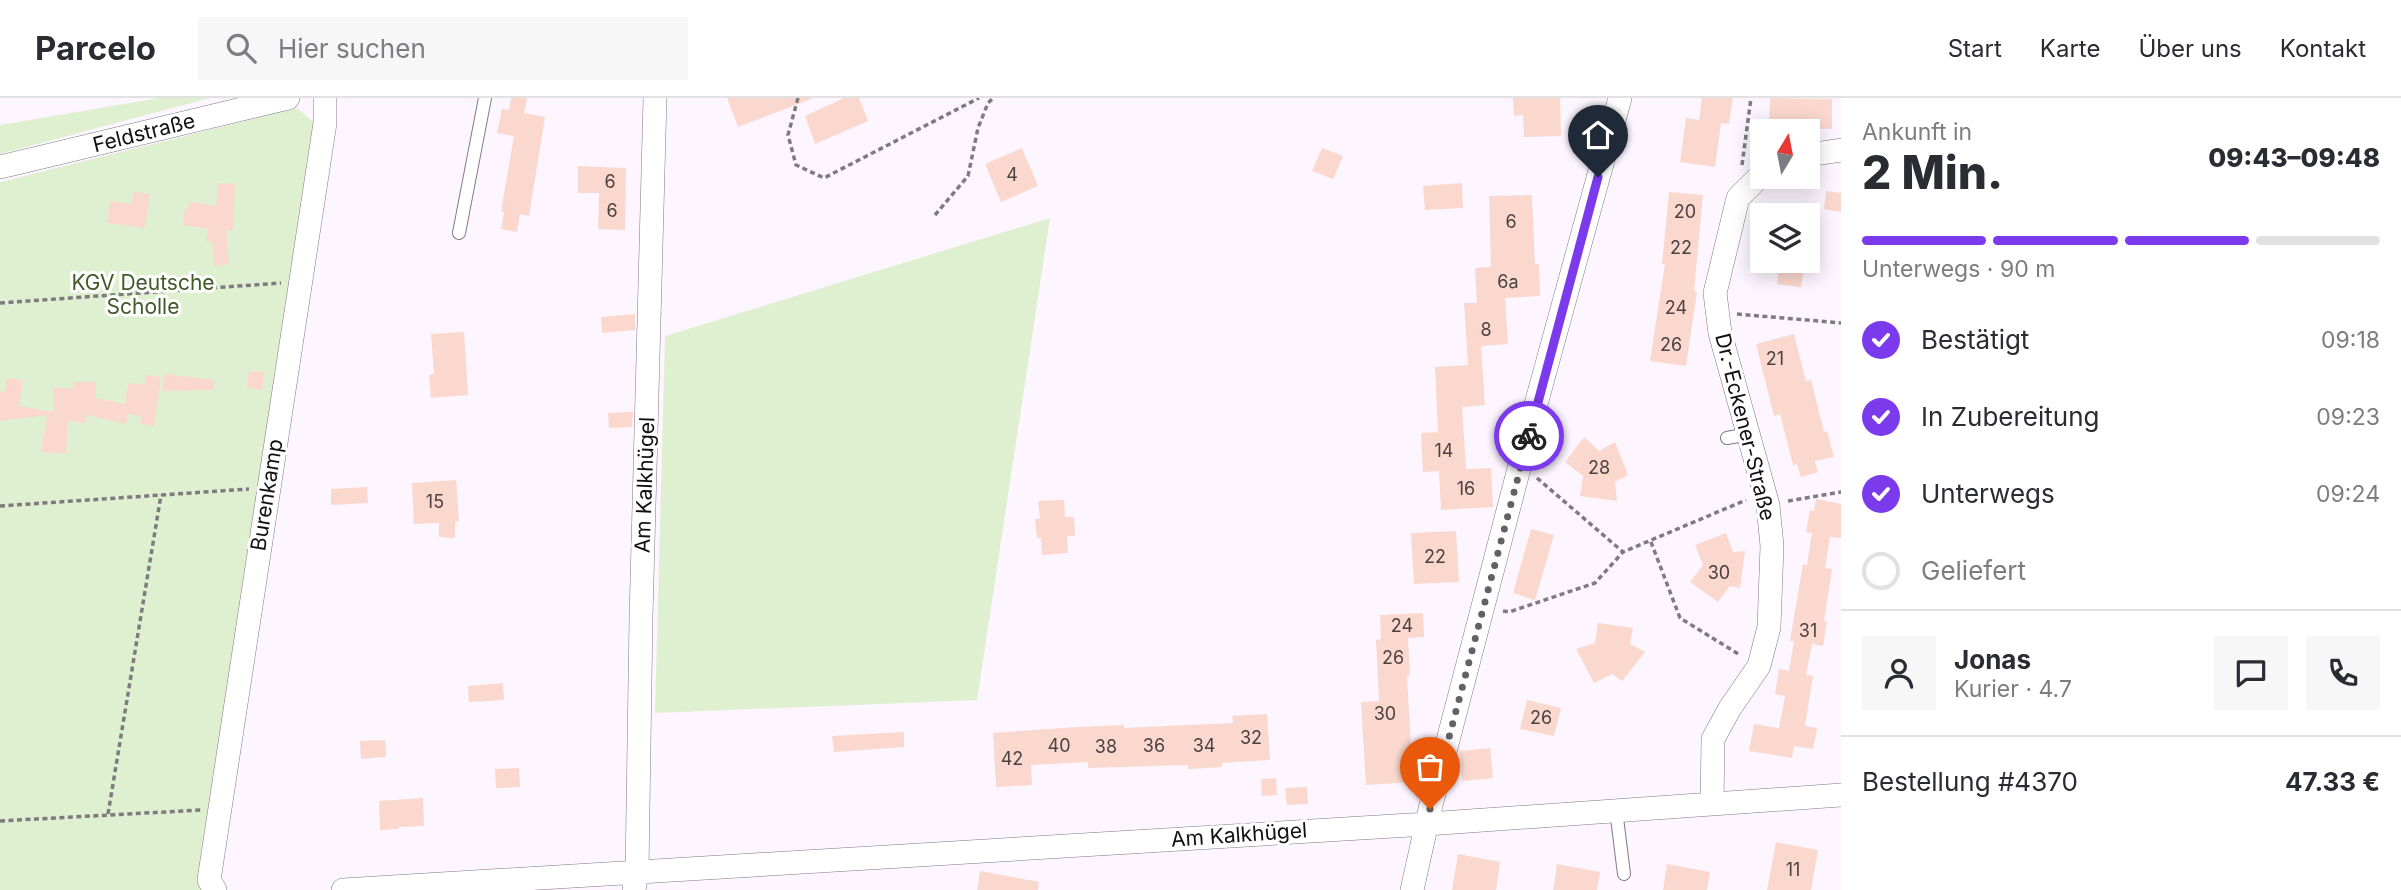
<!DOCTYPE html>
<html lang="de">
<head>
<meta charset="utf-8">
<style>
	body { margin:0; font-family:Inter,sans-serif; background:#f7f7f7; color:#2b2b33; height:100vh; display:flex; flex-direction:column; font-size:26px; white-space:nowrap }
	* { box-sizing:border-box; margin:0 }
	p { font-size:23px; color:#7c7c81 }
	.icon { flex:none; width:38px; height:38px; fill:none; stroke:currentColor; stroke-width:2; stroke-linecap:round; stroke-linejoin:round }
	.map { position:relative; flex:1; overflow:hidden }
	.panel { display:flex; flex-direction:column; background:#fff; width:560px }
	.panel>* { flex:none }
	.needle { width:46px; rotate:10deg }
	.buttons { position:absolute; left:1750px; top:21px; display:grid; gap:14px }
	.buttons a { display:grid; place-items:center; width:70px; height:70px; border-radius:0px; background:#fff; box-shadow:0 4px 18px #0003; font-size:35px }
	.pin { position:absolute; display:grid; place-items:center; width:60px; height:60px; color:#fff; margin:-72px -30px; border-radius:50% 50% 50% 0; rotate:-45deg; box-shadow:0 0 7px #0007 }
	.pin .icon { rotate:45deg }
	.courier { position:absolute; display:grid; place-items:center; width:70px; height:70px; margin:-35px; border:5px solid #7c3aed; border-radius:50%; background:#fff; color:#222; box-shadow:0 2px 9px #0007 }
	.summary em { font-style:normal; font-weight:800 }
	.summary div { display:flex; flex-direction:column-reverse }
	.summary { display:flex; align-items:center; justify-content:space-between; height:119px; padding:0 21px }
	h1 { font-size:46px; font-weight:800; line-height:52px }
	.bar { display:grid; grid-template-columns:repeat(4,1fr); gap:10px 7px; align-content:center; height:84px; padding:0 21px }
	.bar i { height:9px; border-radius:5px; background:#e1e1e2 }
	.bar .current { background:#7c3aed }
	.bar p { grid-column:span 4 }
	.line { display:flex; align-items:center; gap:18px; padding:0 21px; border-top:2px solid #e1e1e2 }
	.line div { flex:1 }
	.round { display:grid; place-items:center; flex:none; width:74px; height:74px; border-radius:0px; background:#f7f7f7 }
	ol { padding:0 21px; list-style:none }
	li { display:flex; align-items:center; gap:21px; height:77px }
	li p { margin-inline-start:auto }
	li .icon { padding:7px; border-radius:50%; background:#7c3aed; color:#fff; stroke-width:4 }
	li:last-child { color:#7c7c81 }
	li i { width:38px; height:38px; border:4px solid #e1e1e2; border-radius:50% }
	header { display:flex; align-items:center; gap:42px; box-sizing:border-box; height:98px; padding:0 35px; background:#fff; border-bottom:2px solid #e1e1e2 }
	header strong { font-size:33px }
	nav { display:flex; gap:38px; margin-inline-start:auto; font-size:24px }
	.search { width:490px; height:63px; background:#f7f7f7; display:flex; align-items:center; gap:18px; box-sizing:border-box; padding:0 24px; border-radius:0px; color:#7c7c81; font-size:26px }
	main { display:flex; flex:1; min-height:0 }
	.map>svg:first-child { display:block }
	.green { fill:#dff0d0 }
	.building { fill:#fad8ce }
	.lines { fill:none; stroke-linecap:round; stroke-linejoin:round }
	.service-casing { stroke:#7f7880; stroke-width:14 }
	.minor-casing { stroke:#7f7880; stroke-width:24 }
	.path { stroke:#7f7a80; stroke-width:3.5; stroke-dasharray:5 3.5; stroke-linecap:butt }
	.service { stroke:#fff; stroke-width:12 }
	.minor { stroke:#fff; stroke-width:23 }
	.done { stroke:#646065; stroke-width:7; stroke-dasharray:0 12.6 }
	.route { stroke:#7c3aed; stroke-width:9 }
	.labels { text-anchor:middle; stroke-width:6; stroke-linejoin:round; paint-order:stroke }
	.number-label { font-size:18px; fill:#4c4141 }
	.street-label { font-size:21px; fill:#120f12; stroke:#fff }
	.park-label { font-size:21px; fill:#415827; stroke:#fff }
</style>
</head>
<body>
<header>
<strong>Parcelo</strong>
<div class="search"><svg class="icon" aria-label="search" viewBox="0 0 24 24"><circle cx="10" cy="10" r="6"/><path d="M15 15l6 6"/></svg>Hier suchen</div>
<nav><a>Start</a><a>Karte</a><a>Über uns</a><a>Kontakt</a></nav>
</header>
<main>
<div class="map">
<svg width="1841" height="792" viewBox="0 0 1841 792">
	<rect width="100%" height="100%" fill="#fdf5ff"/>
	<!-- green -->
	<path class="green" d="M159,0H210L0,56V27Z
		M297,10L315,25L209,792H0V84Z
		M1050,120L977,602L655,615L665,238Z"/>
	<!-- building -->
	<path class="building" d="M511,0H527L524,15L545,19L529,118L520,116L517,134L501,131L504,114L501,113L514,38L497,35L502,11L509,12Z
		M727,0H811V1L738,29Z
		M844,0H859L868,23L815,46L805,18Z
		M1513,0H1560L1561,38L1524,39L1523,17L1514,18Z
		M1702,0H1733L1729,26L1721,25L1715,69L1680,64L1686,20L1699,22Z
		M1770,0L1832,1V31L1769,30Z
		M1022,50L1038,88L1001,104L985,66Z
		M1322,50L1343,58L1333,81L1312,73Z
		M578,68L626,70L625,132L598,131L599,95H578Z
		M218,85L235,86L233,132H226L229,166L214,168L212,144L206,143L208,131L183,127L185,110L188,111L189,103L216,108Z
		M1462,85L1463,110L1425,112L1423,88Z
		M1826,93L1841,95V114L1824,111Z
		M133,94L150,96L145,130L107,125L110,103L132,106Z
		M1669,94L1703,97L1694,193L1697,194L1686,268L1650,263L1665,166H1662Z
		M1532,97L1535,166H1539L1540,198L1505,200L1508,246L1481,248L1485,307L1462,309L1466,371L1491,370L1493,409L1441,412L1439,373L1423,374L1421,335L1438,334L1435,269L1468,267L1464,205H1477L1475,170L1491,169L1489,98Z
		M1780,163H1805L1801,189L1777,186Z
		M635,216V232L602,235L601,219Z
		M464,234L468,297L431,300L429,277L434,276L431,236Z
		M1794,236L1806,283L1811,282L1824,334L1827,333L1834,359L1815,363L1818,374L1801,379L1797,366L1793,367L1780,316L1774,318L1756,246Z
		M249,273L264,274L262,292L247,290Z
		M164,276L214,282V292L162,293Z
		M146,277L161,279L154,328L140,326L141,318L128,316L126,326L87,317L85,325L68,323L66,356L41,354L47,317L0,323V293L5,294L7,280L23,282L19,308L53,314V290H73V284H96V300L125,306L128,285L145,287Z
		M633,314L632,329L609,330L608,315Z
		M1584,339L1599,353L1615,344L1628,377L1615,384L1617,403L1580,398L1583,378L1565,364Z
		M456,382L459,423L455,424V440L439,439V425L414,426L412,385Z
		M367,389L368,405L331,407V391Z
		M1816,401L1841,406V440L1830,439L1825,470L1832,471L1824,523H1827L1823,548L1812,546L1806,577L1813,578L1805,628L1817,630L1813,651L1794,648L1792,660L1749,653L1754,626L1779,630L1785,598L1775,596L1779,571L1789,573L1794,543H1790L1803,466L1807,467L1812,435L1806,434L1810,412L1814,413Z
		M1064,402L1065,419H1074L1075,438H1067L1068,455L1042,457L1041,440H1037L1035,421H1040L1038,403Z
		M1531,431L1554,437L1535,502L1513,495Z
		M1456,433L1459,484L1414,486L1411,435Z
		M1726,435L1733,454L1745,453L1740,490L1730,488L1718,504L1690,484L1703,467L1695,447Z
		M1423,515L1424,539L1408,540L1410,578H1407L1413,684L1366,687L1361,604L1379,603L1376,542L1381,541L1380,517Z
		M1598,525L1633,530L1630,546L1645,554L1622,583L1612,576L1594,585L1576,551L1595,545Z
		M503,585L504,602L469,604L468,588Z
		M1527,602L1561,610L1554,638L1520,631Z
		M1267,616L1270,662L1222,665V669L1188,671V667L1088,670V664L1031,667L1032,687L996,689L993,635L1076,629L1124,627V630L1233,625L1232,618Z
		M904,634V649L834,654L832,638Z
		M385,642L386,659L361,661L360,643Z
		M1490,650L1493,680L1462,683L1460,653Z
		M519,670L520,689L496,690L495,671Z
		M1276,680L1277,697L1262,698L1261,681Z
		M1307,689L1308,706L1287,707L1285,690Z
		M423,700L424,728L399,729V731L380,732L379,703Z
		M1776,744L1818,752L1811,792H1767Z
		M1458,756L1500,764L1496,792H1452Z
		M1557,766L1600,774L1597,792H1553Z
		M1667,766L1710,774L1707,792H1663Z
		M980,773L1039,784L1038,792H977Z"/>
	<g class="lines">
		<!-- service casing -->
		<g class="service-casing">
			<path id="service" d="M459,135L485,0
				M1727,340L1749,336
				M1616,712L1624,776"/>
		</g>
		<!-- minor casing -->
		<g class="minor-casing">
			<path id="minor" d="M1808,57L1841,52
				M0,69L288,0
				M1712,706L1713,641L1730,610L1759,568L1769,529L1772,448L1768,407L1720,235L1715,195L1738,100L1762,76
				M215,792L209,782L325,25V0
				M343,792L1427,726L1841,697
				M634,792L637,774L641,519L655,0
				M1412,792L1430,711L1533,317L1620,0"/>
		</g>
		<!-- path -->
		<path class="path" d="M798,0L788,37L796,67L824,80L979,0
			M1742,67L1751,0
			M935,117L968,78L978,30L988,5L993,0
			M0,205L281,185
			M1737,216L1841,225
			M1537,380L1623,454L1746,402
			M1788,403L1841,394
			M0,408L249,391
			M1651,444L1680,520L1740,557
			M1503,513L1509,514L1595,485L1623,454
			M108,716L161,397
			M0,723L201,712"/>
		<!-- service -->
		<use href="#service" class="service"/>
		<!-- minor -->
		<use href="#minor" class="minor"/>
	</g>
	<g class="lines">
		<!-- done -->
		<path class="done" d="M1430,711L1529,338"/>
		<!-- route -->
		<path class="route" d="M1529,338L1598,79"/>
	</g>
	<g class="labels">
		<!-- number labels -->
		<g class="number-label">
			<text x="1012" y="83">4</text>
			<text x="610" y="90">6</text>
			<text x="612" y="119">6</text>
			<text x="1685" y="120">20</text>
			<text x="1511" y="130">6</text>
			<text x="1681" y="156">22</text>
			<text x="1508" y="190">6a</text>
			<text x="1676" y="216">24</text>
			<text x="1486" y="238">8</text>
			<text x="1671" y="253">26</text>
			<text x="1775" y="267">21</text>
			<text x="1444" y="359">14</text>
			<text x="1599" y="376">28</text>
			<text x="1466" y="397">16</text>
			<text x="435" y="410">15</text>
			<text x="1435" y="465">22</text>
			<text x="1719" y="481">30</text>
			<text x="1402" y="534">24</text>
			<text x="1808" y="539">31</text>
			<text x="1393" y="566">26</text>
			<text x="1385" y="622">30</text>
			<text x="1541" y="626">26</text>
			<text x="1251" y="646">32</text>
			<text x="1059" y="654">40</text>
			<text x="1154" y="654">36</text>
			<text x="1204" y="654">34</text>
			<text x="1106" y="655">38</text>
			<text x="1012" y="667">42</text>
			<text x="1793" y="778">11</text>
		</g>
		<!-- street labels -->
		<g class="street-label">
			<text transform="translate(144 35) rotate(-14)" y="7">Feldstraße</text>
			<text transform="translate(1745 329) rotate(76)" y="7">Dr.-Eckener-Straße</text>
			<text transform="translate(645 387) rotate(-88)" y="7">Am Kalkhügel</text>
			<text transform="translate(267 397) rotate(-81)" y="7">Burenkamp</text>
			<text transform="translate(1239 737) rotate(-4)" y="7">Am Kalkhügel</text>
		</g>
		<!-- park labels -->
		<g class="park-label">
			<text x="143" y="192">KGV Deutsche<tspan x="143" dy="24">Scholle</tspan></text>
		</g>
	</g>
</svg>
<div class="buttons">
<a><svg class="needle" viewBox="-14 -14 28 28"><path d="M0-13l5 13h-10z" fill="#e53935"/><path d="M0 13l5-13h-10z" fill="#7c7c81"/></svg></a>
<a><svg class="icon" aria-label="layers" viewBox="0 0 24 24"><path d="M12 4l9 5-9 5-9-5zM3 14l9 5 9-5"/></svg></a>
</div>
<div class="pin" style="left:1430px;top:711px;background:#ea580c"><svg class="icon" aria-label="bag" viewBox="0 0 24 24"><path d="M5 8h14l-1 12H6zM9 8a3 3 0 0 1 6 0"/></svg></div>
<div class="pin" style="left:1598px;top:79px;background:#1f2937"><svg class="icon" aria-label="home" viewBox="0 0 24 24"><path d="M3 11l9-7 9 7M6 9v11h12V9"/></svg></div>
<div class="courier" style="left:1529px;top:338px"><svg class="icon" aria-label="bike" viewBox="0 0 24 24"><circle cx="6" cy="16" r="4"/><circle cx="18" cy="16" r="4"/><path d="M6 16l4-8h5l3 8M10 8l3 8H6M13 5h3"/></svg></div>
</div>
<section class="panel">
<div class="summary"><div><h1>2 Min.</h1><p>Ankunft in</p></div><em>09:43–09:48</em></div>
<div class="bar"><i class="current"></i><i class="current"></i><i class="current"></i><i></i><p>Unterwegs · 90 m</p></div>
<ol>
<li><svg class="icon" aria-label="check" viewBox="0 0 24 24"><path d="M5 12l5 5 9-10"/></svg>Bestätigt<p>09:18</p></li>
<li><svg class="icon" aria-label="check" viewBox="0 0 24 24"><path d="M5 12l5 5 9-10"/></svg>In Zubereitung<p>09:23</p></li>
<li><svg class="icon" aria-label="check" viewBox="0 0 24 24"><path d="M5 12l5 5 9-10"/></svg>Unterwegs<p>09:24</p></li>
<li><i></i>Geliefert</li>
</ol>
<div class="line" style="height:126px"><a class="round"><svg class="icon" aria-label="person" viewBox="0 0 24 24"><circle cx="12" cy="8" r="4"/><path d="M4 21q1-7 8-7t8 7"/></svg></a><div><b>Jonas</b><p>Kurier · 4.7</p></div><a class="round"><svg class="icon" aria-label="chat" viewBox="0 0 24 24"><path d="M4 5h16v11H9l-5 4z"/></svg></a><a class="round"><svg class="icon" aria-label="phone" viewBox="0 0 24 24"><path d="M5 4h4l2 5-3 2q2 4 5 5l2-3 5 2v4C11 20 4 13 5 4z"/></svg></a></div>
<div class="line" style="height:91px"><div>Bestellung #4370</div><b>47.33 €</b></div>
</section>
</main>
</body>
</html>
